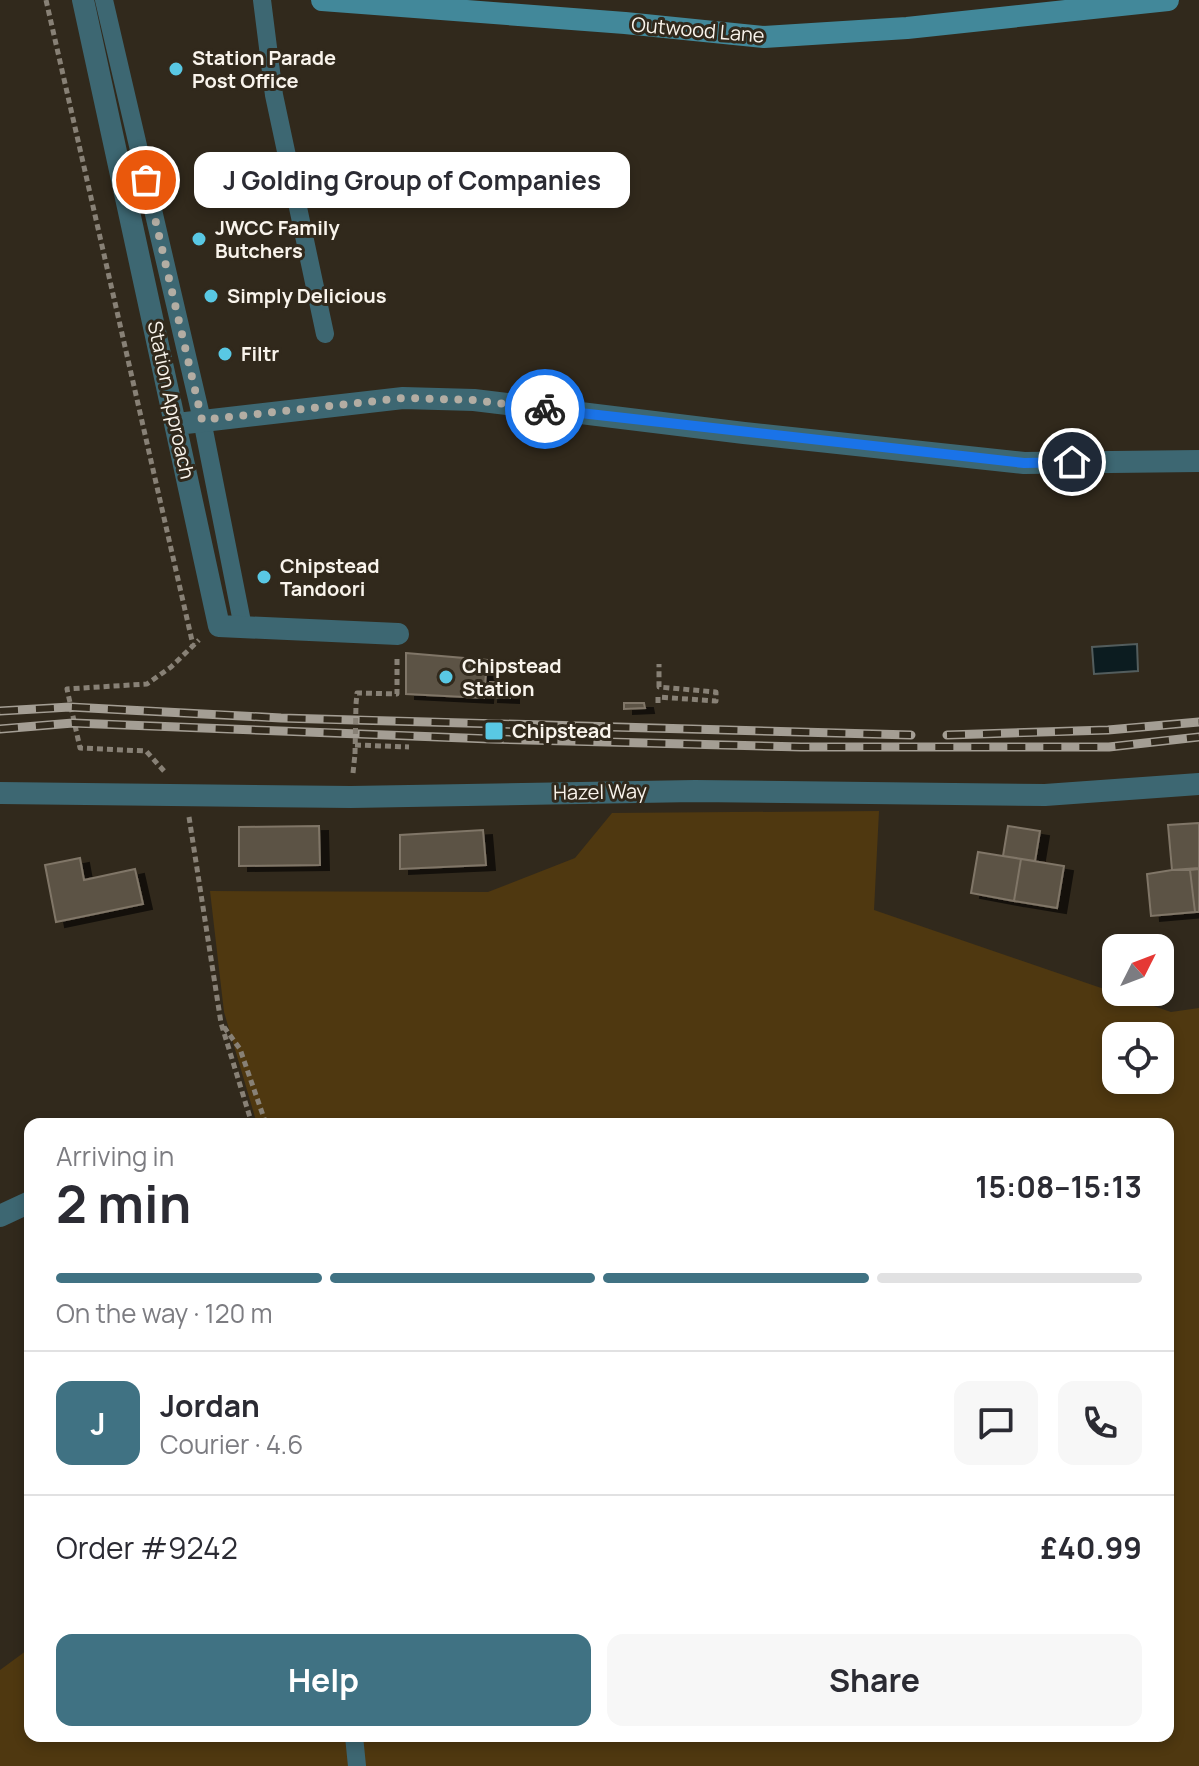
<!DOCTYPE html>
<html lang="en">
<head>
<meta charset="utf-8">
<style>
	body { margin:0; font-family:Manrope,sans-serif; background:#f7f7f7; color:#2b2b33; height:100vh; display:flex; flex-direction:column; font-size:30px; white-space:nowrap }
	* { box-sizing:border-box; margin:0 }
	p { font-size:26px; color:#7c7c81 }
	.icon { flex:none; width:44px; height:44px; fill:none; stroke:currentColor; stroke-width:2; stroke-linecap:round; stroke-linejoin:round }
	.map { position:relative; flex:1; overflow:hidden }
	.sheet { position:absolute; left:24px; top:1118px; width:1150px; height:624px; display:flex; flex-direction:column; background:#fff; border-radius:16px; box-shadow:0 4px 12px #0003 }
	.sheet>* { flex:none }
	.needle { width:52px; rotate:48deg }
	.controls { position:absolute; left:1102px; top:934px; display:grid; gap:16px }
	.controls a { display:grid; place-items:center; width:72px; height:72px; border-radius:16px; background:#fff; box-shadow:0 4px 12px #0003; font-size:40px }
	.pin { position:absolute; display:grid; place-items:center; width:68px; height:68px; color:#fff; margin:-34px; border:4px solid #fff; border-radius:50%; box-shadow:0 2px 8px #0007 }
	.courier { position:absolute; display:grid; place-items:center; width:80px; height:80px; margin:-40px; border:6px solid #1a73e8; border-radius:50%; background:#fff; color:#222; box-shadow:0 2px 10px #0007 }
	.bubble { position:absolute; height:56px; border-radius:16px; background:#fff; box-shadow:0 4px 12px #0003; font-size:26px; font-weight:700; line-height:56px; text-align:center }
	.summary em { font-style:normal; font-weight:700 }
	.summary div { display:flex; flex-direction:column-reverse }
	.summary { display:flex; align-items:center; justify-content:space-between; height:136px; padding:0 32px }
	h1 { font-size:52px; font-weight:700; line-height:60px }
	.bar { display:grid; grid-template-columns:repeat(4,1fr); gap:12px 8px; align-content:center; height:96px; padding:0 32px }
	.bar i { height:10px; border-radius:6px; background:#e1e1e2 }
	.bar .selected { background:#407283 }
	.bar p { grid-column:span 4 }
	.line { display:flex; align-items:center; gap:20px; padding:0 32px; border-top:2px solid #e1e1e2 }
	.line div { flex:1 }
	.round { display:grid; place-items:center; flex:none; width:84px; height:84px; border-radius:16px; background:#f7f7f7 }
	.button { display:flex; gap:16px; margin-top:auto; padding:16px 32px }
	.button a { flex:1; height:92px; border-radius:16px; background:#407283; color:#fff; font-size:32px; font-weight:700; line-height:92px; text-align:center }
	.button a+a { background:#f7f7f7; color:#2b2b33 }
	.map>svg:first-child { display:block }
	.green { fill:#4f3810; fill-rule:evenodd }
	.water { fill:#0c1c20; stroke:#535d5d; stroke-width:2 }
	.building { fill:#5c5345; stroke:#807667; stroke-width:2; filter:url(#shadow) }
	.lines { fill:none; stroke-linecap:round; stroke-linejoin:round }
	.path { stroke:#888176; stroke-width:5; stroke-dasharray:6 4; stroke-linecap:butt }
	.service { stroke:#3d6772; stroke-width:18 }
	.minor { stroke:#3d6772; stroke-width:22 }
	.secondary { stroke:#42889a; stroke-width:22 }
	.rail-casing { stroke:#a49e94; stroke-width:9 }
	.rail { stroke:#31291c; stroke-width:6; stroke-dasharray:18; stroke-linecap:butt }
	.path-bridge { stroke:#888176; stroke-width:5; stroke-dasharray:6 4; stroke-linecap:butt }
	.done { stroke:#b3ada3; stroke-width:8; stroke-dasharray:0 14.4 }
	.route { stroke:#1a73e8; stroke-width:10 }
	.poi-dot { fill:#59c8e4; stroke:#31291c; stroke-width:3 }
	.labels { text-anchor:middle; stroke-width:6; stroke-linejoin:round; paint-order:stroke }
	.street-label { font-size:20px; fill:#f9f4ec; stroke:#31291c }
	.poi-label { font-size:20px; font-weight:bold; fill:#f9f4ec; stroke:#31291c; text-anchor:start }
</style>
</head>
<body>
<div class="map">
<svg width="1199" height="1766" viewBox="0 0 1199 1766">
	<defs>
		<filter id="shadow"><feDropShadow dx="9" dy="5" stdDeviation="0" flood-color="#0009"/></filter>
	</defs>
	<rect width="100%" height="100%" fill="#31291c"/>
	<!-- green -->
	<path class="green" d="M879,811L874,910L1171,1012L1199,1008V1766H0V1670L30,1648V1736H1168V1124H257L224,1012L210,891L488,892L575,858L612,813ZM1116,1036H1160V1080H1116Z"/>
	<!-- water -->
	<path class="water" d="M1137,644L1138,671L1094,674L1092,647Z"/>
	<!-- building -->
	<path class="building" d="M406,653L487,660L484,698L406,694Z
		M490,682L510,683V698L489,697Z
		M624,703H644L645,708L624,709Z
		M1199,823V868L1172,870L1168,825Z
		M319,826L320,865L239,866V827Z
		M1008,826L1040,831L1035,861L1003,856Z
		M483,830L486,865L400,869V835Z
		M978,852L1021,859L1014,901L971,893Z
		M80,858L84,880L135,869L143,904L56,922L45,865Z
		M1021,859L1064,866L1057,908L1014,901Z
		M1199,869V912H1195L1190,870Z
		M1172,870H1190L1195,912L1151,916L1147,874Z"/>
	<g class="lines">
		<!-- path -->
		<path class="path" d="M46,0L193,645
			M658,703V697L716,701V692L659,687V664
			M356,704L357,693L397,694V659
			M355,745L409,747
			M164,771L146,751L80,748L67,689L147,684L171,667L199,640
			M353,773L355,754
			M189,817L221,1023L252,1124
			M224,1027L240,1049L266,1124"/>
		<!-- service -->
		<path class="service" d="M104,0L202,420L243,627
			M262,0L274,95L325,334
			M354,1736L357,1766"/>
		<!-- minor -->
		<path class="minor" d="M83,0L219,626L398,634
			M177,424L403,398L474,400L744,433L1024,463L1199,461
			M0,793L351,797L695,791L1045,795L1199,784
			M0,1216L30,1202"/>
		<!-- secondary -->
		<path class="secondary" d="M322,0L625,23L764,37L907,28L1168,0"/>
		<!-- rail casing -->
		<g class="rail-casing">
			<path id="rail" d="M0,711L70,707L281,718L911,735
				M0,729L73,723L491,739L801,747H1109L1199,737
				M947,735L1108,730L1199,722"/>
		</g>
		<!-- rail -->
		<use href="#rail" class="rail"/>
		<!-- path-bridge -->
		<path class="path-bridge" d="M355,754L356,704"/>
	</g>
	<g class="lines">
		<!-- done -->
		<path class="done" d="M146,180L202,420L403,398L474,400L545,409"/>
		<!-- route -->
		<path class="route" d="M545,409L1024,463L1072,462"/>
	</g>
	<!-- markers -->
	<g class="poi-dot">
		<circle cx="176" cy="69" r="8"/>
		<circle cx="199" cy="239" r="8"/>
		<circle cx="211" cy="296" r="8"/>
		<circle cx="225" cy="354" r="8"/>
		<circle cx="264" cy="577" r="8"/>
		<circle cx="446" cy="677" r="8"/>
		<rect x="484" y="721" width="20" height="20" rx="4"/>
	</g>
	<g class="labels">
		<!-- street labels -->
		<g class="street-label">
			<text transform="translate(698 30) rotate(5)" y="7">Outwood Lane</text>
			<text transform="translate(171 400) rotate(78)" y="7">Station Approach</text>
			<text transform="translate(600 792) rotate(-1)" y="7">Hazel Way</text>
		</g>
		<!-- poi labels -->
		<g class="poi-label">
			<text x="192" y="65">Station Parade<tspan x="192" dy="23">Post Office</tspan></text>
			<text x="215" y="235">JWCC Family<tspan x="215" dy="23">Butchers</tspan></text>
			<text x="227" y="303">Simply Delicious</text>
			<text x="241" y="361">Filtr</text>
			<text x="280" y="573">Chipstead<tspan x="280" dy="23">Tandoori</tspan></text>
			<text x="462" y="673">Chipstead<tspan x="462" dy="23">Station</tspan></text>
			<text x="512" y="738">Chipstead</text>
		</g>
	</g>
</svg>
<div class="controls">
<a><svg class="needle" viewBox="-14 -14 28 28"><path d="M0-13l5 13h-10z" fill="#e53935"/><path d="M0 13l5-13h-10z" fill="#7c7c81"/></svg></a>
<a><svg class="icon" aria-label="locate" viewBox="0 0 24 24"><circle cx="12" cy="12" r="6"/><path d="M12 2v4M12 18v4M2 12h4M18 12h4"/></svg></a>
</div>
<div class="pin" style="left:146px;top:180px;background:#ea580c"><svg class="icon" aria-label="bag" viewBox="0 0 24 24"><path d="M5 8h14l-1 12H6zM9 8a3 3 0 0 1 6 0"/></svg></div>
<div class="pin" style="left:1072px;top:462px;background:#1f2937"><svg class="icon" aria-label="home" viewBox="0 0 24 24"><path d="M3 11l9-7 9 7M6 9v11h12V9"/></svg></div>
<div class="courier" style="left:545px;top:409px"><svg class="icon" aria-label="bike" viewBox="0 0 24 24"><circle cx="6" cy="16" r="4"/><circle cx="18" cy="16" r="4"/><path d="M6 16l4-8h5l3 8M10 8l3 8H6M13 5h3"/></svg></div>
<div class="bubble" style="left:194px;top:152px;width:436px">J Golding Group of Companies</div>
<section class="sheet">
<div class="summary"><div><h1>2 min</h1><p>Arriving in</p></div><em>15:08–15:13</em></div>
<div class="bar"><i class="selected"></i><i class="selected"></i><i class="selected"></i><i></i><p>On the way · 120 m</p></div>
<div class="line" style="height:144px"><b class="round" style="background:#407283;color:#fff">J</b><div><b>Jordan</b><p>Courier · 4.6</p></div><a class="round"><svg class="icon" aria-label="chat" viewBox="0 0 24 24"><path d="M4 5h16v11H9l-5 4z"/></svg></a><a class="round"><svg class="icon" aria-label="phone" viewBox="0 0 24 24"><path d="M5 4h4l2 5-3 2q2 4 5 5l2-3 5 2v4C11 20 4 13 5 4z"/></svg></a></div>
<div class="line" style="height:104px"><div>Order #9242</div><b>£40.99</b></div>
<div class="button"><a>Help</a><a>Share</a></div>
</section>
</div>
</body>
</html>
